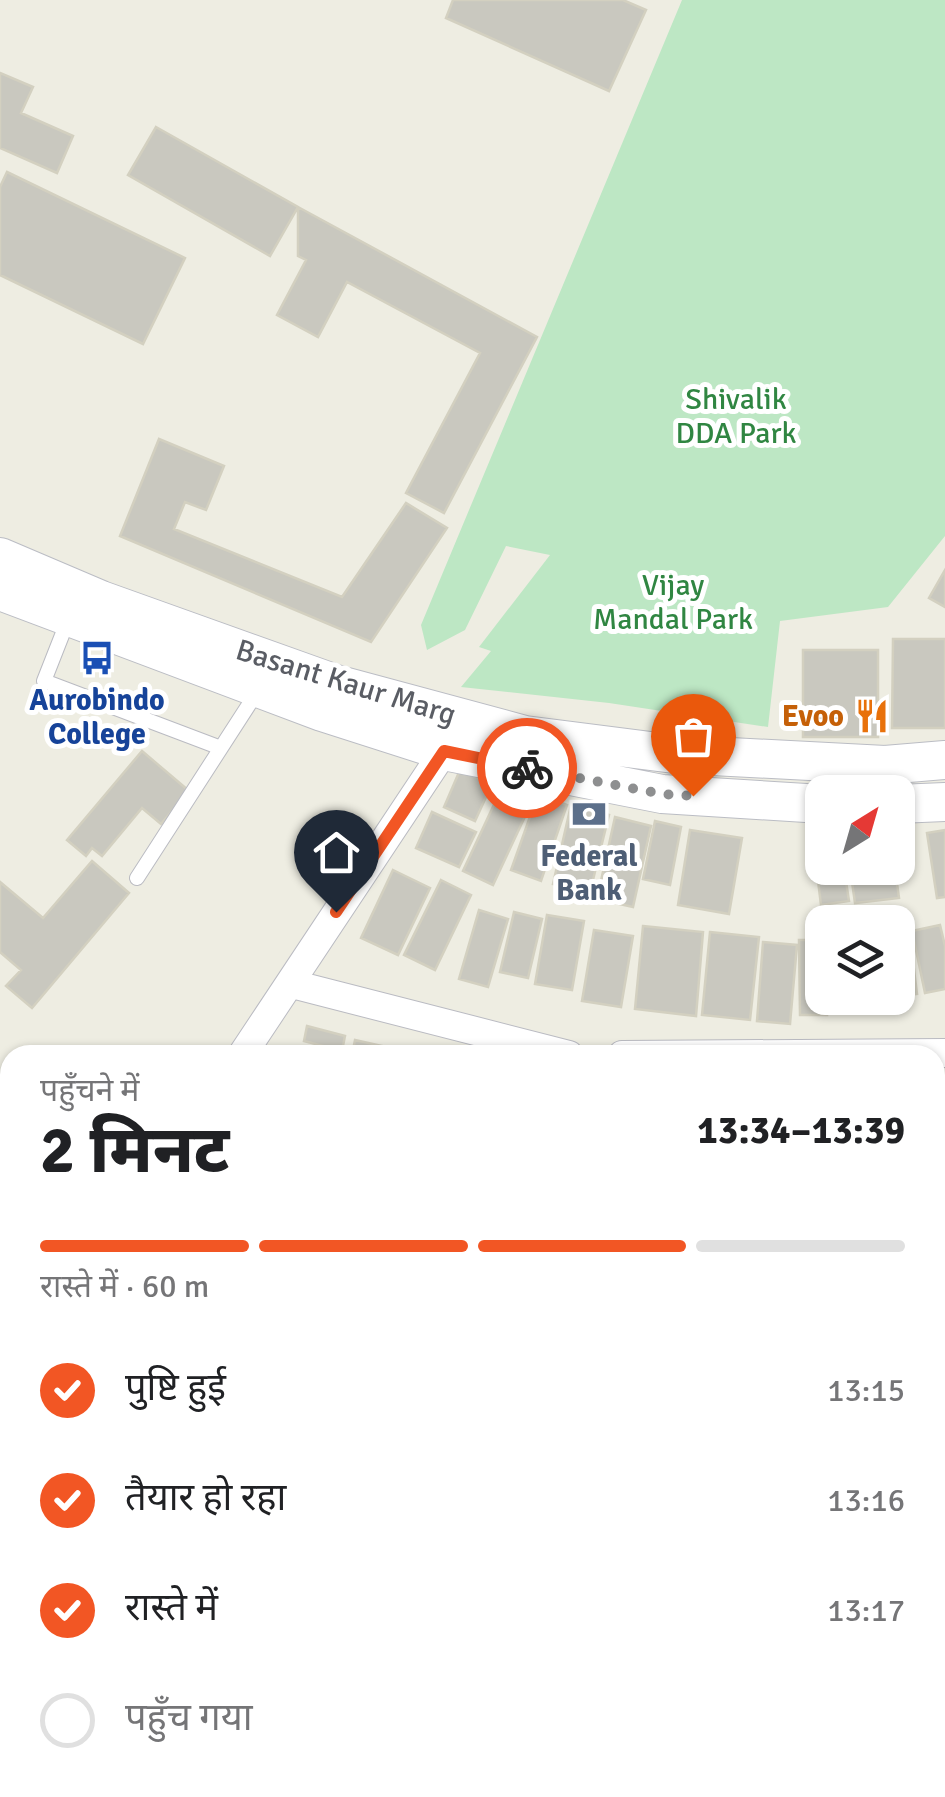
<!DOCTYPE html>
<html lang="hi">
<head>
<meta charset="utf-8">
<style>
	body { margin:0; font-family:Signika,"Noto Sans Devanagari",sans-serif; background:#f2f2f2; color:#202124; height:100vh; display:flex; flex-direction:column; font-size:38px; white-space:nowrap }
	* { box-sizing:border-box; margin:0 }
	p { font-size:32px; color:#757577 }
	.icon { flex:none; width:55px; height:55px; fill:none; stroke:currentColor; stroke-width:2; stroke-linecap:round; stroke-linejoin:round }
	.map { position:relative; flex:1; overflow:hidden }
	.sheet { position:absolute; left:0px; top:1045px; width:945px; height:752px; display:flex; flex-direction:column; background:#fff; border-radius:30px 30px 0 0; box-shadow:0 2px 8px #0004 }
	.sheet>* { flex:none }
	.needle { width:65px; rotate:37deg }
	.buttons { position:absolute; left:805px; top:775px; display:grid; gap:20px }
	.buttons a { display:grid; place-items:center; width:110px; height:110px; border-radius:20px; background:#fff; box-shadow:0 2px 8px #0004; font-size:50px }
	.pin { position:absolute; display:grid; place-items:center; width:85px; height:85px; color:#fff; margin:-102px -42px; border-radius:50% 50% 50% 0; rotate:-45deg; box-shadow:0 0 10px #0007 }
	.pin .icon { rotate:45deg }
	.courier { position:absolute; display:grid; place-items:center; width:100px; height:100px; margin:-50px; border:8px solid #f25624; border-radius:50%; background:#fff; color:#222; box-shadow:0 2px 12px #0007 }
	.head em { font-style:normal; font-weight:800 }
	.head div { display:flex; flex-direction:column-reverse }
	.head { display:flex; align-items:center; justify-content:space-between; height:170px; padding:0 40px }
	h1 { font-size:65px; font-weight:800; line-height:75px }
	.bar { display:grid; grid-template-columns:repeat(4,1fr); gap:15px 10px; align-content:center; height:120px; padding:0 40px }
	.bar i { height:12px; border-radius:8px; background:#e0e0e0 }
	.bar .selected { background:#f25624 }
	.bar p { grid-column:span 4 }
	ol { padding:0 40px; list-style:none }
	li { display:flex; align-items:center; gap:30px; height:110px }
	li p { margin-inline-start:auto }
	li .icon { padding:10px; border-radius:50%; background:#f25624; color:#fff; stroke-width:4 }
	li:last-child { color:#757577 }
	li i { width:55px; height:55px; border:5px solid #e0e0e0; border-radius:50% }
	.map>svg:first-child { display:block }
	.green { fill:#bde7c4 }
	.building { fill:#c9c8bf; stroke:#d3d0c0; stroke-width:2.5 }
	.lines { fill:none; stroke-linecap:round; stroke-linejoin:round }
	.lane-casing { stroke:#babbc2; stroke-width:16 }
	.street-casing { stroke:#babbc2; stroke-width:30 }
	.secondary-casing { stroke:#bbbdc4; stroke-width:40 }
	.lane { stroke:#fff; stroke-width:14 }
	.street { stroke:#fff; stroke-width:28 }
	.secondary { stroke:#fff; stroke-width:38 }
	.done { stroke:#8e8f90; stroke-width:10; stroke-dasharray:0 18 }
	.route { stroke:#f25624; stroke-width:12 }
	.labels { text-anchor:middle; stroke-width:10; stroke-linejoin:round; paint-order:stroke }
	.park-label { font-size:30px; fill:#308642; stroke:#fff }
	.street-label { font-size:30px; fill:#5a5d64; stroke:#fff }
	.transit-label { font-size:30px; font-weight:bold; fill:#164399; stroke:#fff }
	.food-label { font-size:30px; font-weight:bold; fill:#c56008; stroke:#fff; text-anchor:end }
	.service-label { font-size:30px; font-weight:bold; fill:#4e5e75; stroke:#fff }
</style>
</head>
<body>
<div class="map">
<svg width="945" height="1797" viewBox="0 0 945 1797">
	<rect width="100%" height="100%" fill="#eeede2"/>
	<!-- green -->
	<path class="green" d="M682,0H945V536L888,607L780,621L768,727L609,703L461,687L491,651L479,647L550,555L506,546L465,630L427,650L421,625Z"/>
	<!-- building -->
	<path class="building" d="M453,0H623L646,10L609,91L446,18Z
		M0,73L33,87L21,113L73,136L57,173L0,148Z
		M156,127L298,207L270,256L128,175Z
		M7,172L185,258L143,344L0,275V187Z
		M298,207L537,337L444,513L406,493L480,353L347,282L318,337L277,315L306,260L298,256Z
		M159,439L224,466L206,510L185,502L174,529L342,597L406,503L447,528L371,642L120,536Z
		M945,570V607L929,598Z
		M893,639H945V728H892Z
		M803,650H878V737H803Z
		M142,751L189,791L161,824L142,808L102,856L92,848L86,856L67,840Z
		M460,770L492,784L475,821L444,807Z
		M538,794L567,805L541,881L511,870Z
		M498,796L528,810L493,885L463,871Z
		M571,805L609,815L590,892L553,884Z
		M432,812L476,832L459,867L416,848Z
		M615,817L651,826L633,907L597,899Z
		M655,821L681,827L670,885L643,879Z
		M690,830L742,838L729,914L678,905Z
		M822,830V868H844L849,901L821,905L812,832Z
		M945,830V897L937,898L927,833Z
		M92,861L129,893L32,1008L6,986L21,970L0,952V882L43,918Z
		M850,868H895L899,898L855,903Z
		M393,870L430,888L398,955L361,938Z
		M441,880L471,895L435,970L404,955Z
		M479,910L508,919L488,987L459,979Z
		M514,912L542,919L528,978L500,972Z
		M547,915L584,921L572,990L535,984Z
		M940,925L945,946V989L925,993L912,931Z
		M643,926L703,932L696,1016L635,1009Z
		M909,929L917,994L898,996V930Z
		M594,930L633,936L621,1007L582,1001Z
		M710,932L759,937L750,1020L702,1015Z
		M799,940H822V998H827V1015H800Z
		M763,942L797,945L790,1024L757,1021Z
		M833,998H865L866,1012L834,1013Z
		M307,1026L345,1036L342,1051L304,1041Z
		M355,1040L395,1049L393,1055H352Z
		M9,1426L10,1490L0,1504V1439Z
		M0,1591L10,1598V1626L5,1633L0,1629Z
		M0,1683L10,1690V1770L0,1763Z
		M140,1788H204L197,1797H133Z
		M214,1788H251L244,1797H207Z
		M415,1788H455L449,1797H415L410,1793Z
		M595,1788H674L667,1797H608Z
		M858,1788H909L902,1797H859L854,1793Z"/>
	<g class="lines">
		<!-- lane casing -->
		<g class="lane-casing">
			<path id="lane" d="M68,620L44,681L221,748
				M137,878L259,689"/>
		</g>
		<!-- street casing -->
		<g class="street-casing">
			<path id="street" d="M292,984L569,1055
				M242,1055L444,751
				M622,1055L945,1053
				M0,1401L10,1386
				M0,1561L10,1568
				M935,1691L945,1698
				M352,1788L367,1797
				M50,1797L56,1788"/>
		</g>
		<!-- secondary casing -->
		<g class="secondary-casing">
			<path id="secondary" d="M0,557L101,600L336,684L525,735L674,754L885,765L945,760
				M0,591L322,712L444,751L662,794L822,804
				M898,804L945,802"/>
		</g>
		<!-- lane -->
		<use href="#lane" class="lane"/>
		<!-- street -->
		<use href="#street" class="street"/>
		<!-- secondary -->
		<use href="#secondary" class="secondary"/>
	</g>
	<g class="lines">
		<!-- done -->
		<path class="done" d="M527,768L662,794L693,796"/>
		<!-- route -->
		<path class="route" d="M336,912L444,751L527,768"/>
	</g>
	<!-- icons -->
	<defs>
		<g id="bus-bare" transform="scale(2.7)"><path d="M-5-6H5V4H4V6H2V4H-2V6H-4V4H-5ZM-3.5-4V0h7V-4ZM-3.5 1.2v1.5H-2V1.2ZM2 1.2v1.5H3.5V1.2Z" fill="#1a4fb4" stroke="#fff" stroke-width="2.5" paint-order="stroke"/></g>
		<g id="restaurant-bare" transform="scale(2.7)"><path d="M-5-6h1v4h1v-4h1v4h1v-4h1v5L-1.5 .5V6h-2V.5L-5-1ZM5-6V6H3V1.5H1.5Q1.5-4 5-6Z" fill="#e8710a" stroke="#fff" stroke-width="2.5" paint-order="stroke"/></g>
		<g id="bank-bare" transform="scale(2.7)"><path d="M-6-4H6V4H-6ZM0-2.3a2.3 2.3 0 1 0 0 4.6a2.3 2.3 0 1 0 0-4.6Z" fill="#5c6f8a" stroke="#fff" stroke-width="2.5" paint-order="stroke"/></g>
	</defs>
	<g fill-rule="evenodd">
		<use href="#bus-bare" x="97" y="658"/>
		<use href="#restaurant-bare" x="872" y="716"/>
		<use href="#bank-bare" x="589" y="814"/>
	</g>
	<g class="labels">
		<!-- park labels -->
		<g class="park-label">
			<text x="736" y="409">Shivalik<tspan x="736" dy="34">DDA Park</tspan></text>
			<text x="673" y="595">Vijay<tspan x="673" dy="34">Mandal Park</tspan></text>
		</g>
		<!-- street labels -->
		<g class="street-label">
			<text transform="translate(346 682) rotate(17)" y="10">Basant Kaur Marg</text>
		</g>
		<!-- transit labels -->
		<g class="transit-label">
			<text x="97" y="710">Aurobindo<tspan x="97" dy="34">College</tspan></text>
		</g>
		<!-- food labels -->
		<g class="food-label">
			<text x="844" y="726">Evoo</text>
		</g>
		<!-- service labels -->
		<g class="service-label">
			<text x="589" y="866">Federal<tspan x="589" dy="34">Bank</tspan></text>
		</g>
	</g>
</svg>
<div class="buttons">
<a><svg class="needle" viewBox="-14 -14 28 28"><path d="M0-13l5 13h-10z" fill="#e53935"/><path d="M0 13l5-13h-10z" fill="#757577"/></svg></a>
<a><svg class="icon" aria-label="layers" viewBox="0 0 24 24"><path d="M12 4l9 5-9 5-9-5zM3 14l9 5 9-5"/></svg></a>
</div>
<div class="pin" style="left:693px;top:796px;background:#ea580c"><svg class="icon" aria-label="bag" viewBox="0 0 24 24"><path d="M5 8h14l-1 12H6zM9 8a3 3 0 0 1 6 0"/></svg></div>
<div class="pin" style="left:336px;top:912px;background:#1f2937"><svg class="icon" aria-label="home" viewBox="0 0 24 24"><path d="M3 11l9-7 9 7M6 9v11h12V9"/></svg></div>
<div class="courier" style="left:527px;top:768px"><svg class="icon" aria-label="bike" viewBox="0 0 24 24"><circle cx="6" cy="16" r="4"/><circle cx="18" cy="16" r="4"/><path d="M6 16l4-8h5l3 8M10 8l3 8H6M13 5h3"/></svg></div>
<section class="sheet">
<div class="head"><div><h1>2 मिनट</h1><p>पहुँचने में</p></div><em>13:34–13:39</em></div>
<div class="bar"><i class="selected"></i><i class="selected"></i><i class="selected"></i><i></i><p>रास्ते में · 60 m</p></div>
<ol>
<li><svg class="icon" aria-label="check" viewBox="0 0 24 24"><path d="M5 12l5 5 9-10"/></svg>पुष्टि हुई<p>13:15</p></li>
<li><svg class="icon" aria-label="check" viewBox="0 0 24 24"><path d="M5 12l5 5 9-10"/></svg>तैयार हो रहा<p>13:16</p></li>
<li><svg class="icon" aria-label="check" viewBox="0 0 24 24"><path d="M5 12l5 5 9-10"/></svg>रास्ते में<p>13:17</p></li>
<li><i></i>पहुँच गया</li>
</ol>
</section>
</div>
</body>
</html>
